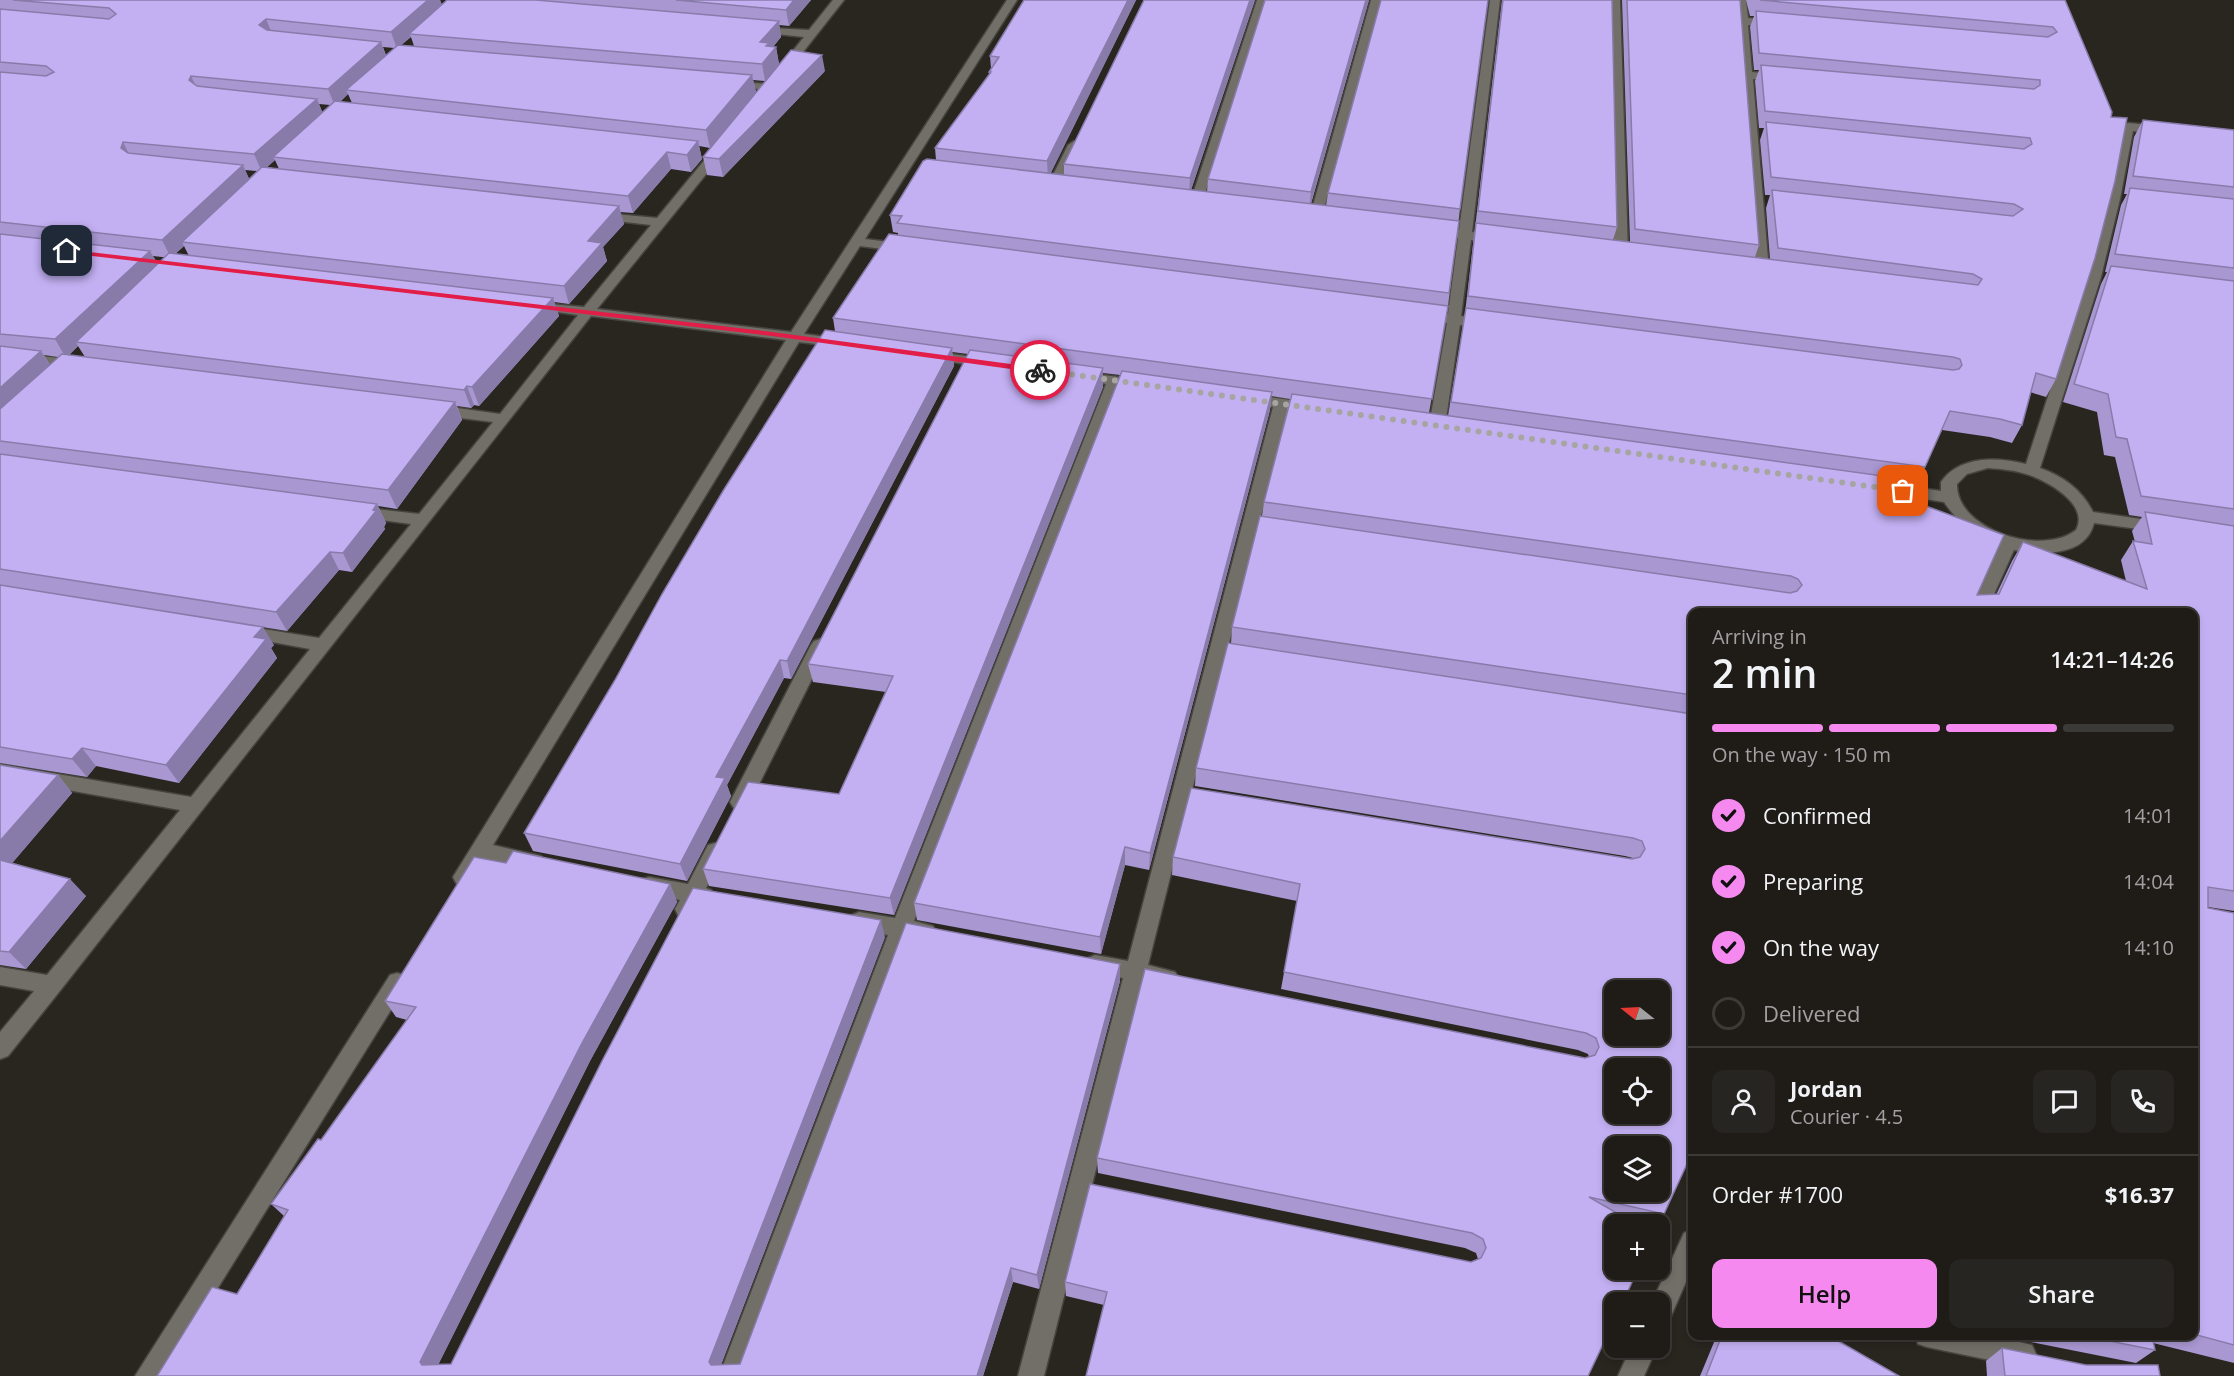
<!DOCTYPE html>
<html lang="en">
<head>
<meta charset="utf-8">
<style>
	body { margin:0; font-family:"Open Sans",sans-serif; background:#272521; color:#f1f3f6; height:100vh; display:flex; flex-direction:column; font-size:22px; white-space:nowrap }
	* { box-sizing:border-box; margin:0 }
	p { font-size:20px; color:#a1a1a2 }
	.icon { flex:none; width:33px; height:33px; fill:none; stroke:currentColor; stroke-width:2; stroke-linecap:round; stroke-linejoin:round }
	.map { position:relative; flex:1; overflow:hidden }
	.sheet { position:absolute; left:1688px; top:608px; width:510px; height:732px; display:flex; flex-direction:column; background:#1f1c18; border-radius:12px; box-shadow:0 3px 9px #0003,0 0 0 2px #3c3a37 }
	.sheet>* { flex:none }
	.needle { width:39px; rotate:288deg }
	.tools { position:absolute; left:1604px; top:980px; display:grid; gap:12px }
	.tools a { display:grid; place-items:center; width:66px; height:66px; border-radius:12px; background:#1f1c18; box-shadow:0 3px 9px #0003,0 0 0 2px #3c3a37; font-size:30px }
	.pin { position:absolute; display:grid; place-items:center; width:51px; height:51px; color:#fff; margin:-26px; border-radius:12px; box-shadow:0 3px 9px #0006 }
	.courier { position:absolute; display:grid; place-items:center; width:60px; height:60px; margin:-30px; border:4px solid #e11d48; border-radius:50%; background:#fff; color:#222; box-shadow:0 2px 8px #0007 }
	.overview em { font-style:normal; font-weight:600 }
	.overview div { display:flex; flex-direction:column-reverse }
	.overview { display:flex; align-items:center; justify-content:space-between; height:102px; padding:0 24px }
	h1 { font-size:39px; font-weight:600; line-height:45px }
	.bar { display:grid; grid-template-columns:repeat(4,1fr); gap:9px 6px; align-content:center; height:72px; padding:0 24px }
	.bar i { height:8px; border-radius:4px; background:#3c3a37 }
	.bar .active { background:#f589ef }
	.bar p { grid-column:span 4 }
	.line { display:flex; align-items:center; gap:15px; padding:0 24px; border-top:2px solid #3c3a37 }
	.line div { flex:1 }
	.round { display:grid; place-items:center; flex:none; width:63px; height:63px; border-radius:12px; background:#272521 }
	ol { padding:0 24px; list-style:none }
	li { display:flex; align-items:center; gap:18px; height:66px }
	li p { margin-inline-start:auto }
	li .icon { padding:6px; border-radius:50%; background:#f589ef; color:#111; stroke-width:4 }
	li:last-child { color:#a1a1a2 }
	li i { width:33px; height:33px; border:3px solid #3c3a37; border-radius:50% }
	.primary-button { display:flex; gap:12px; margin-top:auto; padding:12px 24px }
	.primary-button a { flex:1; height:69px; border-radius:12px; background:#f589ef; color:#111; font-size:24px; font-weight:600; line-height:69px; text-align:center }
	.primary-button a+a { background:#272521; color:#f1f3f6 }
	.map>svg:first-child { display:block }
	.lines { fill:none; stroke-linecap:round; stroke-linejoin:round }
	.minor-casing { stroke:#45443f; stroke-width:3 }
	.minor { fill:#726f68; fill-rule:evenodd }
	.wall { fill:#a897d1; fill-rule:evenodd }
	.shaded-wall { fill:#887baa }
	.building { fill:#c3b0f3; stroke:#887baa; stroke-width:1.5; fill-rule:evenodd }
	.route { fill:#e11d48 }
	.done { stroke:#a7a5a1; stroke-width:6; stroke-dasharray:0 10.8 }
</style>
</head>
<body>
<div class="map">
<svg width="2234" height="1376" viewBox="0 0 2234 1376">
	<rect width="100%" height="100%" fill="#292620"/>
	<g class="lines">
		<!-- minor casing -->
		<g class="minor-casing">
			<path id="minor" d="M833,0H844L788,71H780V67L804,37L757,32L753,31V27L809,30Z
				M1007,0H1017L865,239L906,244L913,248L906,252L860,246L804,334L842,339L849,343L842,347L799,342L493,845L541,856L544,862L541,868L534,870L485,859C477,871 472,888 456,883L453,877L786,340L591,316L59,992L8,1056L0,1059V1032L34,991L0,985V967L47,975L180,810L0,778V764L191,797L310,649L239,636L236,632L239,628L245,626L319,638L411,524L359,517L353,516L351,512L353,508L359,507L419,514L493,422L436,415L431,413L428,410L431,407L436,405L500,414L578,315L528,308L526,305L528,302L584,307L651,225L599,219L594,218L593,215L594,212L657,218L716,146H724V152L597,309L791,332Z
				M1257,0H1267L1202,203L1196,207L1191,206L1190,203Z
				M1371,0H1381L1322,216L1316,220L1311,219L1310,216Z
				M1490,0H1500L1472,232L1497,235L1504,239L1497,243L1471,240L1461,316L1487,320L1494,324L1487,328L1460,325L1445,426L1437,431L1429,426L1447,323L1422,319L1415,315L1422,311L1448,314L1458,238L1435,235L1428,231L1435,227L1459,230Z
				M1610,0H1620L1628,252L1621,256L1614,252Z
				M1736,0H1746L1748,18L1776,21L1781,24L1776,27L1748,25L1752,72L1782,75L1788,78L1782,81L1753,79L1769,271L1762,275L1755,271Z
				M729,81L769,84L775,87L769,90L725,86L723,84Z
				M2128,123L2162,126L2168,130L2162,134L2133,131L2120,199L2101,277L2040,468C2063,476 2082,490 2093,512L2161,522L2167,523L2169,527L2167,531L2161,532L2094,523C2086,557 2041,555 2014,550L1986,612H1968L2000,545C1977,536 1958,523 1944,502L1892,494L1886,493L1884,489L1886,485L1892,484L1941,491V482C1960,455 1998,457 2026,464L2087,277L2108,199L2122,127ZM1988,468C2001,469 2014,470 2026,474C2046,480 2090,504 2076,530C2042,557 1956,530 1957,484L1967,474Z
				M1074,141L1080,145L1060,185L1058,188H1050L1048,185L1068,145Z
				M929,351L988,359L995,363L988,367L924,358L922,355Z
				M0,352L79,360L86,364L79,368L0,360Z
				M1080,372L1142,380L1149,384L1142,388L1120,386L914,921L933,926L936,932L933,938L926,941L908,938L745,1376H719L888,935L852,927L849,921L852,915L859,912L895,918L1106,384L1075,379L1073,376Z
				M1247,394L1312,403L1320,408L1312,413L1288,409L1148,965L1175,972L1179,978L1175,984L1168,987L1143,982L1044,1376H1018L1123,978L1088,970L1085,964L1088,958L1095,955L1128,961L1273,407L1242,402L1240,399L1242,396Z
				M820,639L826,641L829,645L750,802L747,807L740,810L733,807L730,802L811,645L814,641Z
				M715,843L722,845L725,851L706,888L711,890L714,896L711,902L698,903L692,915L685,918L678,915L675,909L680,900L642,891L639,885L642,879L649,877L688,884L708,845Z
				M397,973L404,975L408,982L404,989L163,1376H135L390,975Z
				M1692,1229V1268L1668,1323L1659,1326V1302H1652L1684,1233Z
				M1915,1335H1990L2032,1345L2036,1354L2032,1363L2023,1367L1927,1347L1918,1344Z
				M1631,1347H1657L1644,1376H1618Z"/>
		</g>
		<!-- minor -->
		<use href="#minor" class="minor"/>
	</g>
	<!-- wall -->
	<path class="wall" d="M0,0H440L442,5L447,0H811L789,26L779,25L781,37L773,47H776L779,64L765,81L753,80L756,92L710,148L699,146L702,159L691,172L671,169L633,213L620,212L624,224L603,247L607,261L569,304L554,302L559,316L479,406L474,405L471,408L457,406L462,420L397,509L378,506L386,523L384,527L385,529L352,572L339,570L287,631L185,615L274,645L271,648L277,658L179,783L96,766L87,777L0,763ZM411,37L414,46L401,45L404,42ZM383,47L394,48L386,55ZM348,94L352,103L340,102ZM319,104L330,105L322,112ZM275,160L279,169L267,167ZM245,170L257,171L249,179ZM184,246L189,256L175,254ZM153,256L162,257H166L158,264ZM78,346L85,357L69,355ZM44,355L58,357H59L50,365Z
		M1024,0H1136L1050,174L1064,175V164L1255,0L1191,190L1207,192L1208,179L1369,0L1311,204L1326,206L1328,193L1460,209L1448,306L1429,413L1448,416L1465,313L1502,0H1612L1617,227L1613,240L1630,242L1622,0H1740L1759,245L1755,257L1770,259L1766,208L1770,195H1765L1760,140L1764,128H1759L1755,81L1759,70H1754L1750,27L1754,16H1750L1746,0H2065L2056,379L2046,397L2030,392L2022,425L2012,443L1990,437L1942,430L1910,500L1977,595H1996L2012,561L2023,542L2126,581L2121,560L2133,541L2135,542L2132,531L2142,517L2129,515L2115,457L2104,455L2097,412L2063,402L2101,284L2107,272H2105L2121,205L2127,194H2124L2134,137L2143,120L2234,130V911L2208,907V908L2234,913V1363L2153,1343L2155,1350L2136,1363L1995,1335H2193V612H1692V1153L1664,1214L1658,1224H1614V1269L1104,1305L1066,1296L1065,1282L1471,1262L1478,1259L1476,1253L1465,1248L1098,1173L1097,1158L1589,1057L1588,1054L1578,1050L1281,989L1297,901L1172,875L1173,857L1633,858L1625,856L1195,786L1196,768L1231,644L1232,627L1262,516L1264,502L1290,399L1271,396L1270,410L1149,870L1125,865L1101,954L917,920L914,903L1120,375L1103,373V387L894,915L709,886L703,869L839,794L886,692L813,682L808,664L968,354L952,352L954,366L791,679L784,678L727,785L731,796L687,881L533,851L524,833L835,331L833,318L898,236V233L893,232L890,215L936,160L935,148L989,75V72L991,68L990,56Z
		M825,71L723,177L707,175L703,157Z
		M0,765L58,775L72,793L12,863L86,896L26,969L0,965Z
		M506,863L670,884L677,902L590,1061L438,1365L451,1364L885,937L721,1365L740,1364L1120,964V981L1039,1289L1013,1282L983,1376H157L237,1294L284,1216L271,1204L321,1140L407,1020L396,1017L385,1001Z
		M1717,1335H1828L1899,1376H1700Z
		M2002,1348L2086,1365L2160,1376H1987L1986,1361Z"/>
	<!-- shaded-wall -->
	<path class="shaded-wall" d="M428,0H440L443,8L409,34L411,37L397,49L391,32Z
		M794,0H811L789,26L786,10Z
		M1128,0H1136L1048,179L1047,161Z
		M1250,0H1255L1189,196L1190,178Z
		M1366,0H1369L1309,210L1311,192Z
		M266,19L273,36L259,25Z
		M779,21L781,37L770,50L776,47L779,64L765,81L762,64L760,42Z
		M381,42L387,59L346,90L348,94L335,106L328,89Z
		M822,55L825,71L723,177L719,159Z
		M752,75L756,92L710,148L706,130Z
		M191,76L199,93L189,80Z
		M317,99L324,116L273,157L275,160L262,172L254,154Z
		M698,141L702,159L691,172L687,155Z
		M123,142L132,160L121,148Z
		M667,152L671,169L633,213L628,196Z
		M243,165L251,183L182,242L184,246L171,258L162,240Z
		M619,206L624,224L603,247L607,261L569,304L564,286L588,241Z
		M150,251L160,269L76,342L78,346L66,358L55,339Z
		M553,298L559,316L479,406L472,387Z
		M952,348L954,366L791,679L787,661Z
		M41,351L53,370L0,417V388Z
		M1103,368V387L894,915L890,898Z
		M467,386L474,405L471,408L464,390Z
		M1272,392L1270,410L1149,870L1150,853Z
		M455,402L462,420L397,509L388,490Z
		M377,504L386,523L384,527L385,529L352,572L343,553Z
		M330,552L339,570L287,631L276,612Z
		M263,627L274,645L271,648L277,658L179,783L166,765L254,637Z
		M780,660L784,678L727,785L731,796L687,881L680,864L716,777Z
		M82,748L96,766L87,777L72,759Z
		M58,775L72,793L3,874L0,871V841Z
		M1125,847V865L1101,954L1100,937Z
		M70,879L86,896L26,969L9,952Z
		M670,884L677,902L590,1061L433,1375L422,1365L420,1362L581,1045Z
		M881,920L885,937L717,1375L709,1362Z
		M1120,964V981L1039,1289L1037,1275Z
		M1011,1268L1013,1282L983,1376H977Z"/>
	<!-- building -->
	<path class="building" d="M13,0H428L391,32L266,19L259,25L267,30L381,42L328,89L191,76L189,80L197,86L317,99L254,154L123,142L121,148L128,153L243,165L162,240L0,222V72L46,76L54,72L46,66L0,62V9L109,19L116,14L109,8Z
		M447,0H536L779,21L760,42L769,43L766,46L776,47L762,64L409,34Z
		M676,0H794L786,10Z
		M1024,0H1128L1047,161L935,148L991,72H989L999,57L990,56Z
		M1144,0H1250L1190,178L1064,164Z
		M1265,0H1366L1311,192L1208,179Z
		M1381,0H1488L1460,209L1328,193Z
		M1503,0H1612L1617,227L1478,211Z
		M1627,0H1740L1759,245L1635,229Z
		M1760,0H2065L2112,112L2111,117L2127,118L2115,181L2095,258L2056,379L2036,373L2022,425L2000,419L1950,411L1925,467L1451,402L1466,308L1953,370L1959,369L1962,365L1960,359L1953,357L1468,296L1476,223L1978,285L1982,279L1973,274L1778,248L1772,190L2013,216L2023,209L2014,204L1771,177L1766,122L2024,149L2032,144L2030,138L1765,111L1761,65L2034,89L2040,85V80L1759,53L1756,11L2048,37L2057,32L2053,27Z
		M398,45L752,75L706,130L346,90Z
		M791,50L822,55L719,159L703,157Z
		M335,101L698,141L687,155L667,152L628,196L273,157Z
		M2143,120L2234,130V187L2133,176Z
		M927,159L1459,221L1449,293L897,223L902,216L890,215L923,161Z
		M262,167L619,206L588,241L602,243L564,286L182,242Z
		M2130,188L2234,199V268L2115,254Z
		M0,234L150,251L55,339L0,334Z
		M889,234L1448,306L1432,399L833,318Z
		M169,253L553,298L472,387L467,386L464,390L76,342Z
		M2111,266L2234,281V509L2141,496L2127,439L2116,437L2108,394L2074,384Z
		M825,330L952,348L787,661L780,660L716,777L725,778L680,864L524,833L615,680L662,594L723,491Z
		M0,346L41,351L0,388Z
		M970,350L1103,368L890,898L703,869L748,782L839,794L893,676L808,664Z
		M62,354L455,402L388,490L0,441V409Z
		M1122,371L1272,392L1150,853L1125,847L1100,937L914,903Z
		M1292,394L1919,481L1910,500L2004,535L1977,595L1999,594L2023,542L2147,589L2133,541L2152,544L2145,512L2234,526V891L2208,887V908L2234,913V1345L2193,1334V612H1692V695L1232,627L1260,516L1790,593L1797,591L1802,585L1798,579L1791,576L1264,502Z
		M0,454L377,504L373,510L376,511L343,553L330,552L276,612L0,569Z
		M0,585L263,627L254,637L266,639L166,765L82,748L72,759L0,747Z
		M1228,643L1692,714V1153L1664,1214L1589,1197L1636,1224H1614V1269H1638L1623,1302H1614V1321L1588,1376H1086L1107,1292L1065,1282L1090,1184L1471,1262L1481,1258L1486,1248L1483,1239L1472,1233L1097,1158L1145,969L1585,1058L1595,1055L1599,1047L1596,1038L1586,1033L1284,972L1300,884L1173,857L1191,788L1632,859L1640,857L1645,849L1642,841L1633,838L1196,768ZM1614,990H1659V1035H1614ZM1614,1068H1659V1113H1614ZM1614,1146H1659V1191H1614Z
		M0,765L58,775L0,841Z
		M513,851L670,884L581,1045L420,1362L422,1365L451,1364L602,1061L693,888L881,920L709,1362L711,1365L740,1364L906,923L1120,964L1037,1275L1011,1268L977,1376H157L212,1287L237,1294L288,1210L271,1204L318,1139L321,1140L416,1007L385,1001L474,857L506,863Z
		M0,860L70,879L9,952L0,951Z
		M1722,1335H1828L1899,1376H1706Z
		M2079,1335H2152L2155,1350Z
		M2002,1348L2086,1365H2158L2160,1376H2005Z"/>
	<!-- route -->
	<path class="route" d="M64,249L772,332L1040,368L1044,370L1040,373L772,336L67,253Z"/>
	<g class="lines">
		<!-- done -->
		<path class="done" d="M1040,370L1903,491"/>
	</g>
</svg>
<div class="tools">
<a><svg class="needle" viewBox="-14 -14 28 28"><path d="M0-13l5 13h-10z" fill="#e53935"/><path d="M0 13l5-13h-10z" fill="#a1a1a2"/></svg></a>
<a><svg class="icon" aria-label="locate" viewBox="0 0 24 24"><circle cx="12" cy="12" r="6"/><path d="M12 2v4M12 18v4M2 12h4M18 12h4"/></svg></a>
<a><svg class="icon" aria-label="layers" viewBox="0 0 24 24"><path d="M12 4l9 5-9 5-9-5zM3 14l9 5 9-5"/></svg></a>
<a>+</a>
<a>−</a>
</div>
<div class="pin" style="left:1903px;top:491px;background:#ea580c"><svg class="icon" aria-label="bag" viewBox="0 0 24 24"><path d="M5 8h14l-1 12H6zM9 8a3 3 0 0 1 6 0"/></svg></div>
<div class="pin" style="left:67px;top:251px;background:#1f2937"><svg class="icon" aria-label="home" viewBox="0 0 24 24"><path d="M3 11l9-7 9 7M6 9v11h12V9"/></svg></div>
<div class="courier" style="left:1040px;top:370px"><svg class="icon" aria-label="bike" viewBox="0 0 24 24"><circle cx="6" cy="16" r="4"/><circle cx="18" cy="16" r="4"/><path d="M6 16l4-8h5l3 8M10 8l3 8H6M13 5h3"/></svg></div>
<section class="sheet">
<div class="overview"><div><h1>2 min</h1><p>Arriving in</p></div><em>14:21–14:26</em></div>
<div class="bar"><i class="active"></i><i class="active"></i><i class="active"></i><i></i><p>On the way · 150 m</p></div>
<ol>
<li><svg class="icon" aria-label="check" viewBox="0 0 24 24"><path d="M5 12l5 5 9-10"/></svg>Confirmed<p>14:01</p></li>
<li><svg class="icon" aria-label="check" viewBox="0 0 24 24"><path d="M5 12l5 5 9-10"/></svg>Preparing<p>14:04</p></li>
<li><svg class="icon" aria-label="check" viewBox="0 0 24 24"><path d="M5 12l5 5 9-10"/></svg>On the way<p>14:10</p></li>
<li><i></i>Delivered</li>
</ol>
<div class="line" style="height:108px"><a class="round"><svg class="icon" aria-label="person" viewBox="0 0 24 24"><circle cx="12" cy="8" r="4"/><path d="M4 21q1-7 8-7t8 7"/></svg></a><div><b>Jordan</b><p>Courier · 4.5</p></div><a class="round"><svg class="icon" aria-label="chat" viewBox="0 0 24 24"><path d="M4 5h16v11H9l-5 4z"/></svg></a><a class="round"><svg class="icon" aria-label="phone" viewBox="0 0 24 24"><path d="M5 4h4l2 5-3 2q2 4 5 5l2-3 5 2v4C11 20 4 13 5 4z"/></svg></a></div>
<div class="line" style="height:78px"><div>Order #1700</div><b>$16.37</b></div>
<div class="primary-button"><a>Help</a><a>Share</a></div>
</section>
</div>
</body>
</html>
